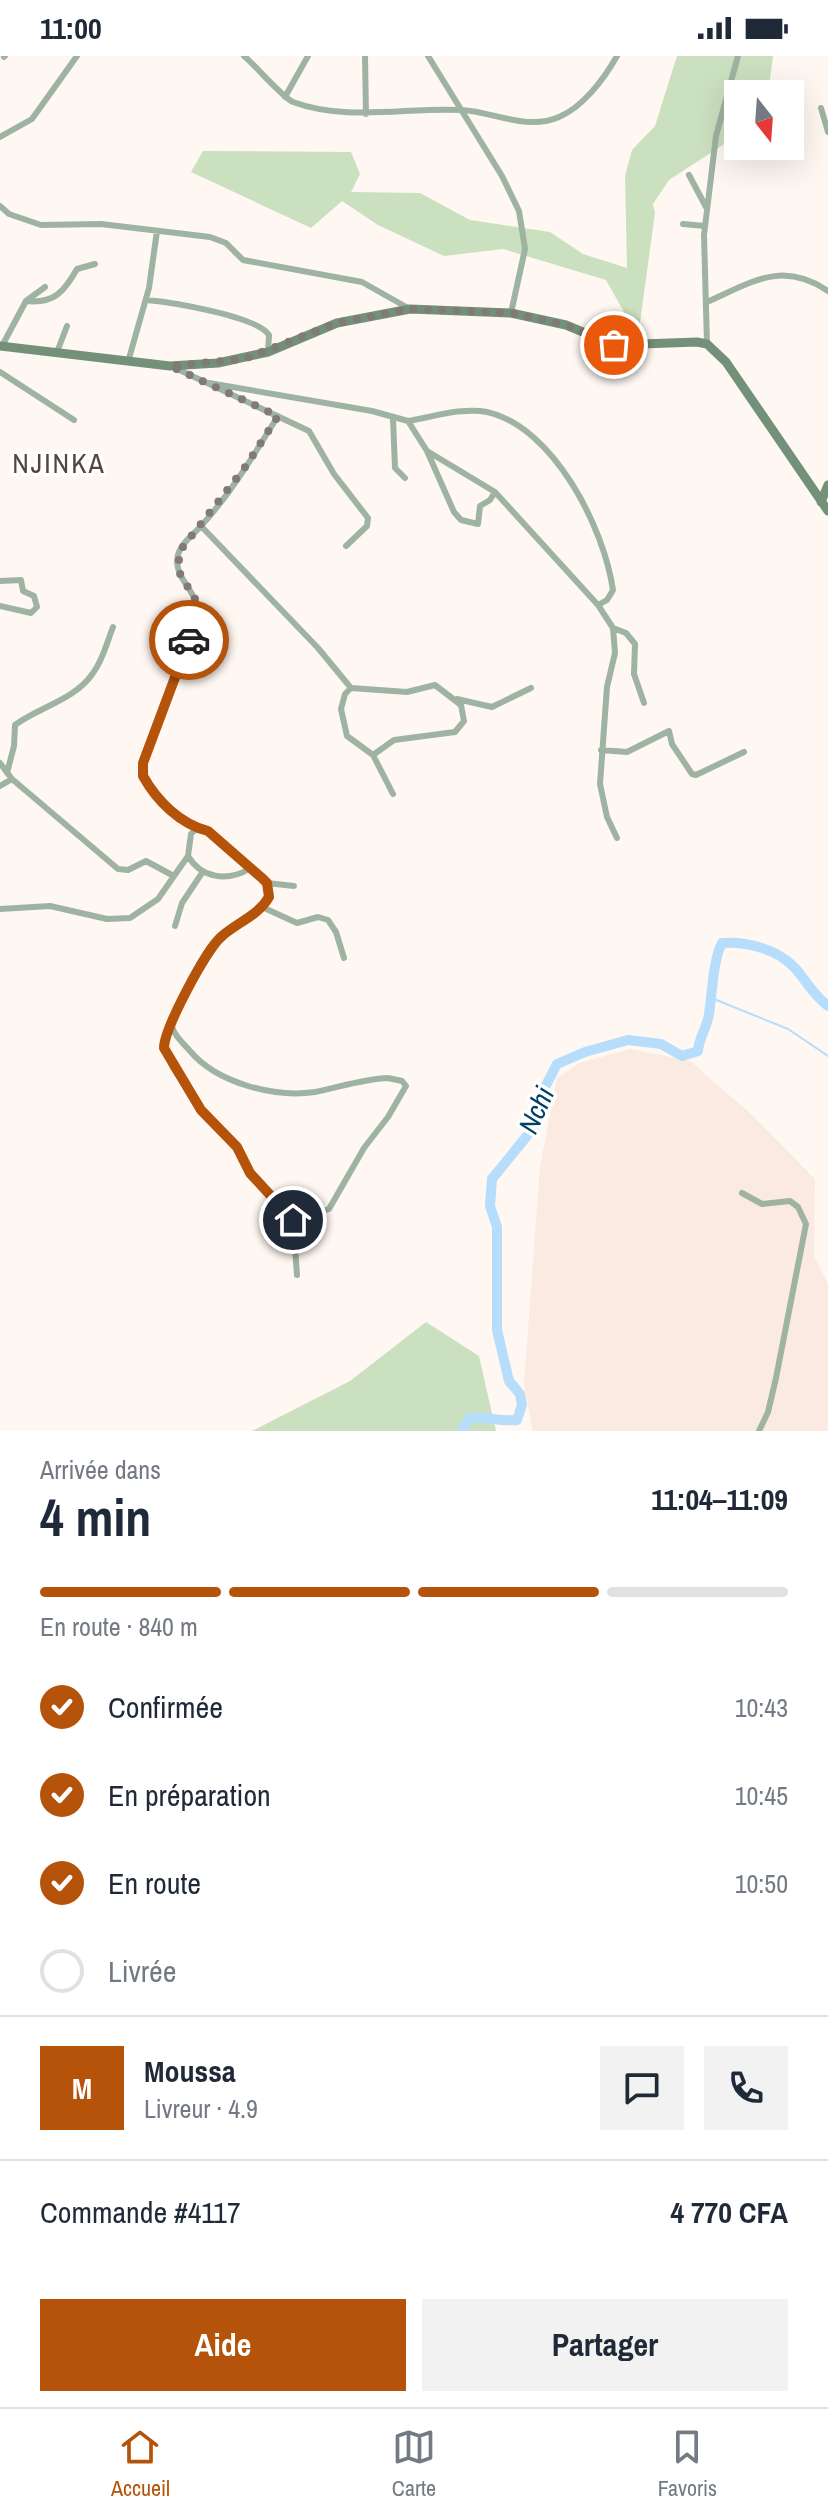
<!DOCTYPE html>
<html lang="fr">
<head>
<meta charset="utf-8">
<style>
	body { margin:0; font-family:"Archivo Narrow",sans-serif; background:#f2f2f3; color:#1f2937; height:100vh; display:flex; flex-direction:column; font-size:30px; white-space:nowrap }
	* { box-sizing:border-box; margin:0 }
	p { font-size:26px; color:#747a83 }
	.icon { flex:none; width:44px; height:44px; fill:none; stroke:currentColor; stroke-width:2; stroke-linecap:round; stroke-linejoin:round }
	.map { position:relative; height:1375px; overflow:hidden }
	.sheet { display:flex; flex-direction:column; background:#fff; flex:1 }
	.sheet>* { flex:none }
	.needle { width:52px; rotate:163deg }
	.fabs { position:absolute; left:724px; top:24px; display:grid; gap:16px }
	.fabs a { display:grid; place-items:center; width:80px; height:80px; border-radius:0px; background:#fff; box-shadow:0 8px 32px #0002; font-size:40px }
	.pin { position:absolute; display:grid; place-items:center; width:68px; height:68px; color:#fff; margin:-34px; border:4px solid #fff; border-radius:50%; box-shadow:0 2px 8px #0007 }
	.courier { position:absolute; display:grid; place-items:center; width:80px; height:80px; margin:-40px; border:6px solid #b45309; border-radius:50%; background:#fff; color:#222; box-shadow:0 2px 10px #0007 }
	.headline em { font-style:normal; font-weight:800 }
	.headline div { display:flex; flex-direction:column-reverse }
	.headline { display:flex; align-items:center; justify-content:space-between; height:136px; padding:0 40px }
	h1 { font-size:52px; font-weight:800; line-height:60px }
	.bar { display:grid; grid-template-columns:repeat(4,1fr); gap:12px 8px; align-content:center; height:96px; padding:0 40px }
	.bar i { height:10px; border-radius:6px; background:#e0e1e3 }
	.bar .active { background:#b45309 }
	.bar p { grid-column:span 4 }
	.line { display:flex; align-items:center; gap:20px; padding:0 40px; border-top:2px solid #e0e1e3 }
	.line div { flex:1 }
	.round { display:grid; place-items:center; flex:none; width:84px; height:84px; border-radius:0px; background:#f2f2f3 }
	ol { padding:0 40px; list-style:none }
	li { display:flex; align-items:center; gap:24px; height:88px }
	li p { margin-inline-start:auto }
	li .icon { padding:8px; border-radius:50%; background:#b45309; color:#fff; stroke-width:4 }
	li:last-child { color:#747a83 }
	li i { width:44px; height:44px; border:4px solid #e0e1e3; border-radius:50% }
	.action { display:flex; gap:16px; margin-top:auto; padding:16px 40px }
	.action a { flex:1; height:92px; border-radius:0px; background:#b45309; color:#fff; font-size:32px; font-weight:800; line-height:92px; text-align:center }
	.action a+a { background:#f2f2f3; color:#1f2937 }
	.status { display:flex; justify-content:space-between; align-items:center; height:56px; padding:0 40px; background:#fff; direction:ltr }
	.status svg { height:22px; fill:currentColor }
	.tab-bar { display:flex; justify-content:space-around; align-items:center; height:112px; border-top:2px solid #e0e1e3; background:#fff; font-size:22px; color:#747a83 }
	.tab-bar a { display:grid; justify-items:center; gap:4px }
	.tab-bar .active { color:#b45309 }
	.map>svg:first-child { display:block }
	.built { fill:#faeae1 }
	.green { fill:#cbe0bf }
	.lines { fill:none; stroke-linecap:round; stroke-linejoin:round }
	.stream { stroke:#b6ddfb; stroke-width:2 }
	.river { stroke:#b6ddfb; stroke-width:10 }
	.street { stroke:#9fb3a2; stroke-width:6 }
	.secondary { stroke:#739179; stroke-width:9 }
	.done { stroke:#817a76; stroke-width:8; stroke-dasharray:0 14.4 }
	.route { stroke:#b45309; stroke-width:10 }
	.labels { text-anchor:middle; stroke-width:7; stroke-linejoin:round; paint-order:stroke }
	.neighbourhood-label { font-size:28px; letter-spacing:2px; fill:#54463d; stroke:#fff }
	.water-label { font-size:28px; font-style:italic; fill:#034164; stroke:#fff }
</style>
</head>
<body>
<div class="status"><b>11:00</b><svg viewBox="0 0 49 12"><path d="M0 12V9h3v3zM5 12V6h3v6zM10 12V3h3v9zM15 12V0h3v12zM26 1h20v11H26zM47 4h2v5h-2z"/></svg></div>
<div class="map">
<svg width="828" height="1375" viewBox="0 0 828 1375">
	<rect width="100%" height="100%" fill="#fef7f2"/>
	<!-- built -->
	<path class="built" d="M630,993L690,1005L751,1058L815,1123L814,1200L828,1228V1375H533L524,1328L540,1111L557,1022L580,1007Z"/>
	<!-- green -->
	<path class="green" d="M677,0H773L769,31L765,38H738V79L669,124L653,148L655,157L638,281L606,224L503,193L444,200L378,169L342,145L311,172L191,116L203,95L351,96L360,118L351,136L420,137L470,164L550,176L583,198L627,212L625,120L632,94L655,70Z
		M426,1266L479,1300L496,1375H252L350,1325Z"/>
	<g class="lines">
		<!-- stream -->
		<path class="stream" d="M709,941L788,973L828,1000"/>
		<!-- river -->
		<path class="river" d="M462,1375L469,1362C486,1360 500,1366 517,1364L522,1349L520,1338L509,1325L497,1274V1171L490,1150L492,1123L535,1070L543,1050L542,1037L557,1008L585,996L628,984L661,988L682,1000L698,995C699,981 707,972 709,958C712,939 713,904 722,887C746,885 776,893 794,911C806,924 813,939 828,950"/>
		<!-- street -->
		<path class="street" d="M244,0C256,10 283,42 293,46C347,66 407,51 462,54C494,56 527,75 559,61C583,51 604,23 617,0
			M365,0L366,58
			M428,0L502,120L519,155L525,193L511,257
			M4,1L5,0
			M285,41L308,0
			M821,52L828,76
			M0,81L32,63L77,0
			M689,119L706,151
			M0,150L9,158L41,169L101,168L210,181L226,187L243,204L362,226L408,252
			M683,168L705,170
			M146,244C170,246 257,260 269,279L268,296
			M26,245C54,248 64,236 77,213L95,208
			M707,246C752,226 782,204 828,235
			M707,288L704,179L716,80L738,0
			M2,290L26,245L45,231
			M57,296L67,270
			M128,306L149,232L157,175
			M173,311L309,375L334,418L368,462L367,470L346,490
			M0,316L74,364
			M209,327L372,355L408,365L427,395L495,436L598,549L613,572L615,597L607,631L600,728L607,761L617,782
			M393,362L395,412L405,422
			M408,365C432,361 463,351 487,356C554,371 604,472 613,534L607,544L598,549
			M427,395L454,456L461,464L478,468L480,450L490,444L495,436
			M201,470L318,592L351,632
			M0,525L21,524L23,535L34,540L37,551L31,557L0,550
			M613,572L626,577L635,588L634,618L644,647
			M457,643L492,651L531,632
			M601,694L627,696L669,675L672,688L692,718L696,719L744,696
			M373,699L394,684L455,676L464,665L461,649L435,629L407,636L351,632L345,638L341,653L347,680L373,699L393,738
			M0,707L12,723L118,813L128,814L146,805L172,819
			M7,717L14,690L15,669C39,651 75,644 93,617C103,604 107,586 113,571
			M0,730L12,723
			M196,773C176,761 146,738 141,713L198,556C197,536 178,525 177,506C177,490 190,482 200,471C230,439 255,397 278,360
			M188,800C201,822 227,826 249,813
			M267,827L294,830
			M262,851L297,867L318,861L328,864L336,876L344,902
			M0,853L50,850L107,863L130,862L158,843L188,800L191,778L196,773L208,775L267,827C274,858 235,865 218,883C204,898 183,944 171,964C171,977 182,986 190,995C217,1027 274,1042 315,1036C340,1031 363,1023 388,1022L402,1025L406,1030L388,1061L364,1092L329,1153L293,1164
			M175,870L182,847L202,817
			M171,967L164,987L172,1010L201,1054L237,1091L250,1117L293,1164L297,1219
			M742,1137L762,1148L790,1145L798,1151L806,1168L776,1322L768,1356L759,1375"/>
		<!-- secondary -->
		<path class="secondary" d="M0,290L170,310L218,307L268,296L337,267L410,253L511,257L566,269L614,289L697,286L707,288L726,306L828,455
			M821,446L828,429"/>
	</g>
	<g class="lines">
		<!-- done -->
		<path class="done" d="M189,584L198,548L179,516V496L246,410L278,360L170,310L244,303L337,267L410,253L511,257L566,269L614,289"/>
		<!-- route -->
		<path class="route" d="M189,584L143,707V720C157,745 180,768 208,775L262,822L267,827L269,841C258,860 236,867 221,881C206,894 164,973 164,992L201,1054L237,1091L250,1117L293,1164"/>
	</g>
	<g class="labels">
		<!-- neighbourhood labels -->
		<g class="neighbourhood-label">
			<text x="59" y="417">NJINKA</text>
		</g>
		<!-- water labels -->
		<g class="water-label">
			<text transform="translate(536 1054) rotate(-66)" y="10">Nchi</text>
		</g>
	</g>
</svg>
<div class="fabs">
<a><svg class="needle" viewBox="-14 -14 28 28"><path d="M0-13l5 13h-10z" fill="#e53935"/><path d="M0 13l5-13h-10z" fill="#747a83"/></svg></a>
</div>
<div class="pin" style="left:614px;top:289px;background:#ea580c"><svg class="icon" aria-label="bag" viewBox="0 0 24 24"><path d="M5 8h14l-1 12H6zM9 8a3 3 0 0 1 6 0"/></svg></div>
<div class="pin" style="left:293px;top:1164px;background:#1f2937"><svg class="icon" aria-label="home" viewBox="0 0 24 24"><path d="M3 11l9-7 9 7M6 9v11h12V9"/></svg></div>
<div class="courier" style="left:189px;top:584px"><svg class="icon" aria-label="car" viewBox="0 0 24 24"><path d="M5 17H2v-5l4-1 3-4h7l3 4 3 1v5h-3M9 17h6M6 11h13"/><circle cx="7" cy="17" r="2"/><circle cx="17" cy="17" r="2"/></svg></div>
</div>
<section class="sheet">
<div class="headline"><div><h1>4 min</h1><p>Arrivée dans</p></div><em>11:04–11:09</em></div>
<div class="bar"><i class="active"></i><i class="active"></i><i class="active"></i><i></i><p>En route · 840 m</p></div>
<ol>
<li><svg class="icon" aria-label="check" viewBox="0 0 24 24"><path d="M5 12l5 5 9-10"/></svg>Confirmée<p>10:43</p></li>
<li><svg class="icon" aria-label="check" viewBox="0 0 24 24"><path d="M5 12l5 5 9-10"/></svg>En préparation<p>10:45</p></li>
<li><svg class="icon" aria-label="check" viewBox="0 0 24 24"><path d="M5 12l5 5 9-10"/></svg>En route<p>10:50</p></li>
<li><i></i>Livrée</li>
</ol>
<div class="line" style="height:144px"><b class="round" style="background:#b45309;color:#fff">M</b><div><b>Moussa</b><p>Livreur · 4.9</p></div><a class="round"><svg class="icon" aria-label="chat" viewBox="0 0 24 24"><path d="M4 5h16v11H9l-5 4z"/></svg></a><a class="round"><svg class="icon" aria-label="phone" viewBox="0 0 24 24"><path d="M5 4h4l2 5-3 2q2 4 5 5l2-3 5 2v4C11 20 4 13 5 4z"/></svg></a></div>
<div class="line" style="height:104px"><div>Commande #4117</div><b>4 770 CFA</b></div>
<div class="action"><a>Aide</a><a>Partager</a></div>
</section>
<nav class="tab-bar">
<a class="active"><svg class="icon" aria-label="home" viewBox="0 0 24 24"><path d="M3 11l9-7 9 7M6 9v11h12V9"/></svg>Accueil</a>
<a><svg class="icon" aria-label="map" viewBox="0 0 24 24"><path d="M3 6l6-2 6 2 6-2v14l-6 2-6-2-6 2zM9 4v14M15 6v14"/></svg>Carte</a>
<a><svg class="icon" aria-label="saved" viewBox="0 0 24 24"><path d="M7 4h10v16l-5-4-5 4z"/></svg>Favoris</a>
</nav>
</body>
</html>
